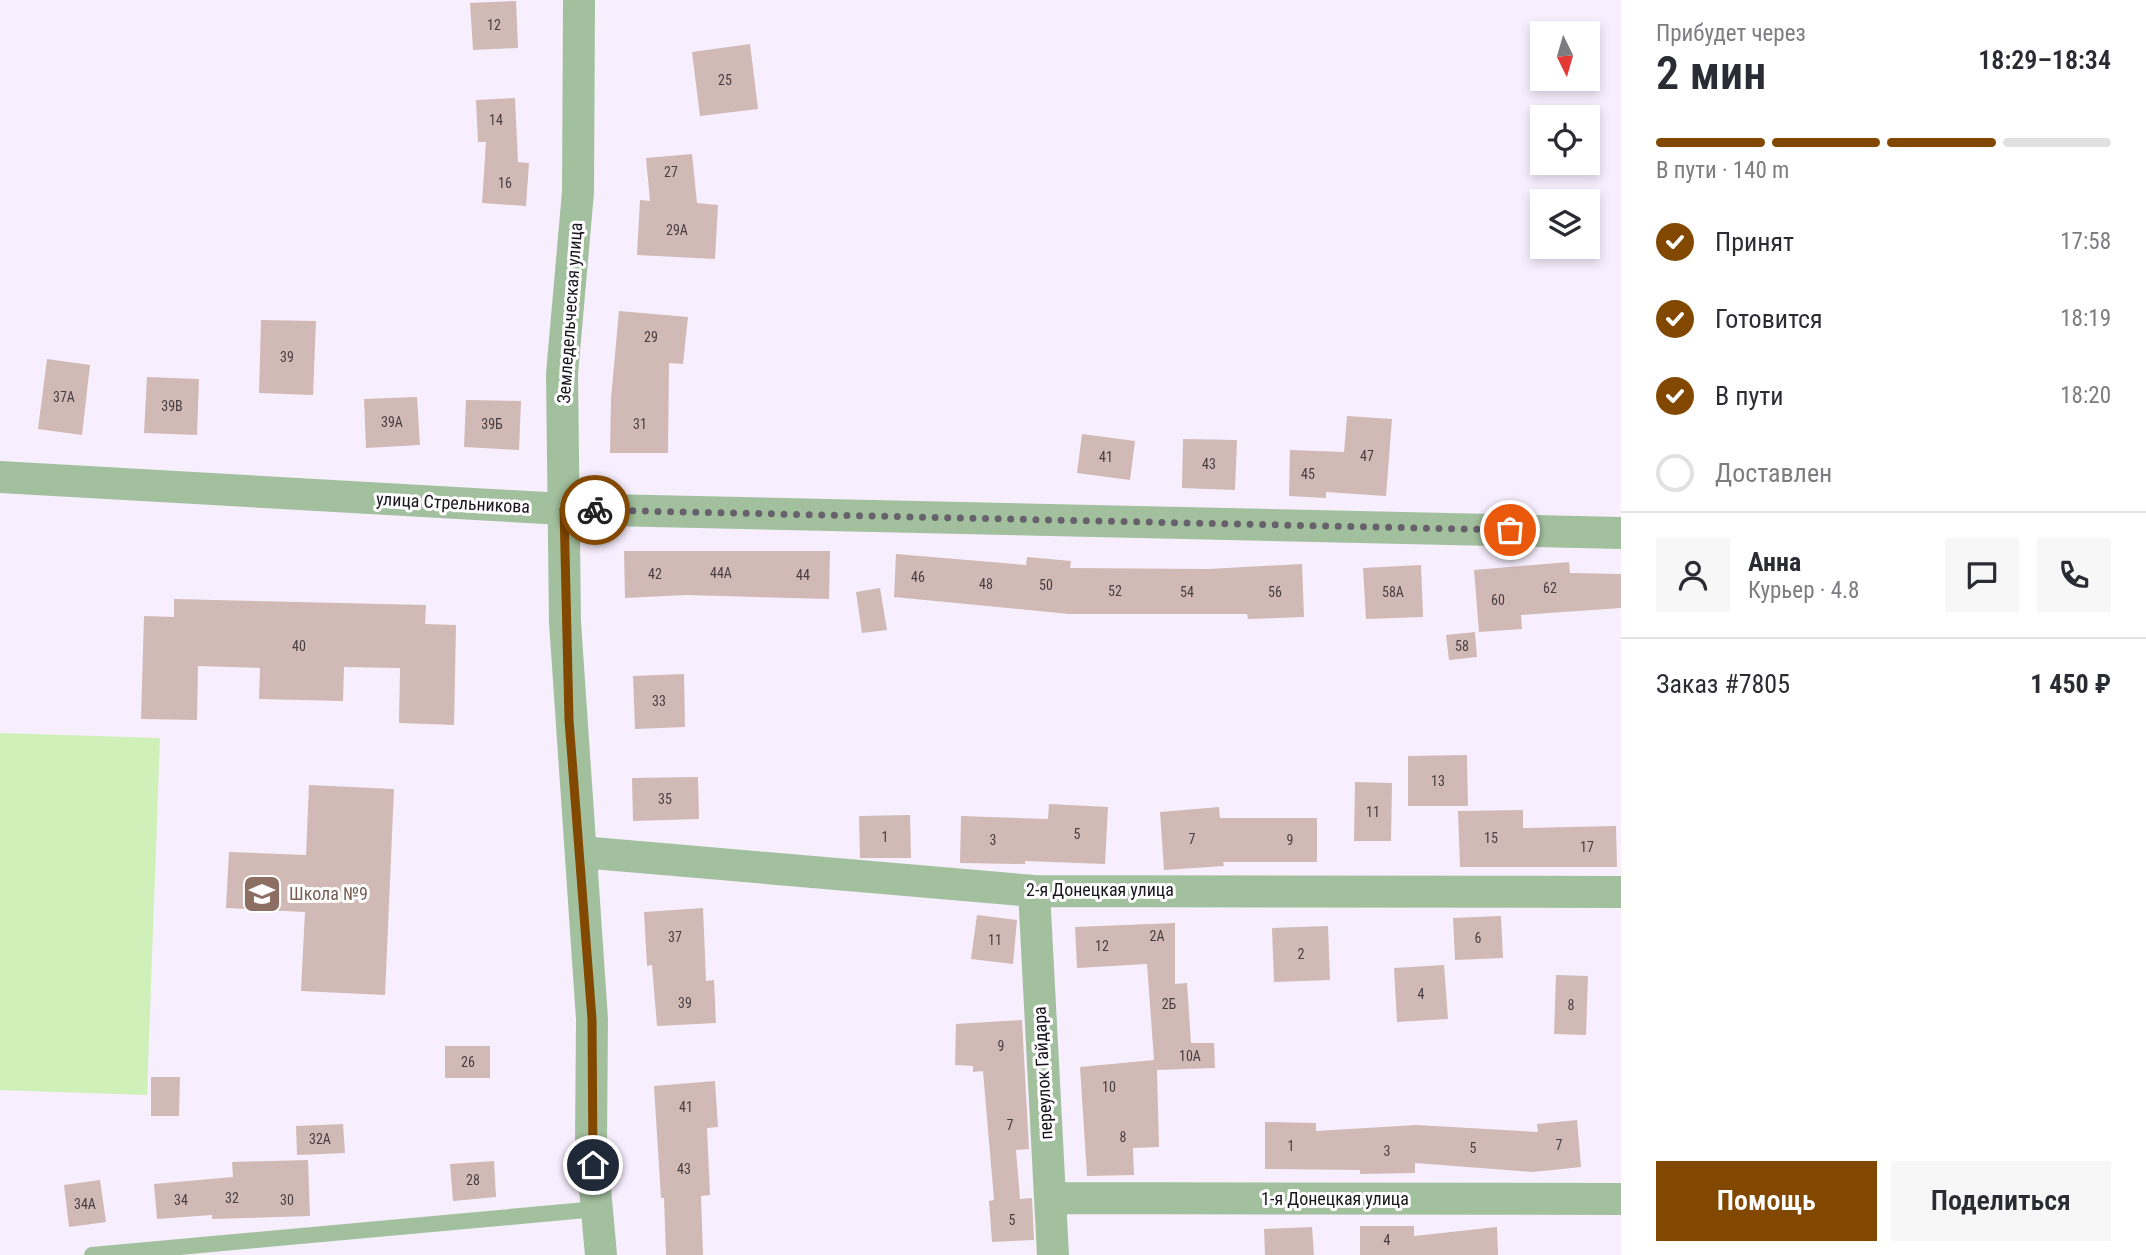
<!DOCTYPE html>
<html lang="ru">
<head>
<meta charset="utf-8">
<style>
	body { margin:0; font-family:"Roboto Condensed",sans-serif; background:#f7f7f7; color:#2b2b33; height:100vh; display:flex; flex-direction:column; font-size:26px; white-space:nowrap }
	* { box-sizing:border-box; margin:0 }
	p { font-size:23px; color:#7c7c81 }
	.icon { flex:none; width:38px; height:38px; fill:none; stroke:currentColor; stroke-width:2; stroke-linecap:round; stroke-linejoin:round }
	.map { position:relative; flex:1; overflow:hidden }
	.panel { display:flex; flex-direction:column; background:#fff; width:525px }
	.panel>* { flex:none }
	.needle { width:46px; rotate:175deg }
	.controls { position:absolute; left:1530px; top:21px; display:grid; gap:14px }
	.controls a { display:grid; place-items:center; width:70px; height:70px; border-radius:0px; background:#fff; box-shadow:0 4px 10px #0003; font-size:35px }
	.pin { position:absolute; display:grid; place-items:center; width:60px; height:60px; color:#fff; margin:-30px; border:4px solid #fff; border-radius:50%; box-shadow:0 2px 7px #0007 }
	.courier { position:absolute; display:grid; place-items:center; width:70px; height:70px; margin:-35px; border:5px solid #824800; border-radius:50%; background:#fff; color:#222; box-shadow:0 2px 9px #0007 }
	.summary em { font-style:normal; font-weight:600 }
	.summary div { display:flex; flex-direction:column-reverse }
	.summary { display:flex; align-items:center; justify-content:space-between; height:119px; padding:0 35px }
	h1 { font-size:46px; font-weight:600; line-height:52px }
	.bar { display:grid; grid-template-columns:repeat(4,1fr); gap:10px 7px; align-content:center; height:84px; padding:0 35px }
	.bar i { height:9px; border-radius:5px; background:#e1e1e2 }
	.bar .selected { background:#824800 }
	.bar p { grid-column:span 4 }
	.line { display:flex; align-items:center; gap:18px; padding:0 35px; border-top:2px solid #e1e1e2 }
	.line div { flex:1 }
	.round { display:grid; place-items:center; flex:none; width:74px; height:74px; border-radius:0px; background:#f7f7f7 }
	ol { padding:0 35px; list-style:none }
	li { display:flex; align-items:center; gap:21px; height:77px }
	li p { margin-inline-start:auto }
	li .icon { padding:7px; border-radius:50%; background:#824800; color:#fff; stroke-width:4 }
	li:last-child { color:#7c7c81 }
	li i { width:38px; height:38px; border:4px solid #e1e1e2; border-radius:50% }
	.primary-button { display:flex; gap:14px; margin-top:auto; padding:14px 35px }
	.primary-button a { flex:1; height:80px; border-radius:0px; background:#824800; color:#fff; font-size:28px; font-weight:600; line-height:80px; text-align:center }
	.primary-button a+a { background:#f7f7f7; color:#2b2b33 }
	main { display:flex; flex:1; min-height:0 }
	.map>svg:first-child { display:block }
	.green { fill:#d0f0b9 }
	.building { fill:#d1b9b6 }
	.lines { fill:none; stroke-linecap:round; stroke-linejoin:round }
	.service { stroke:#a3c09e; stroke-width:16 }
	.minor { stroke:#a3c09e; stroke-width:32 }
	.done { stroke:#67616b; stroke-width:7; stroke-dasharray:0 12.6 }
	.route { stroke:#824800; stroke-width:9 }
	.labels { text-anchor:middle; stroke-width:6; stroke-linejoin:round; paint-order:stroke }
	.number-label { font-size:14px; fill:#473e42 }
	.street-label { font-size:18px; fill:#19151c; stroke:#fff }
	.education-label { font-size:18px; fill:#785e54; stroke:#fff; text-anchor:start }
</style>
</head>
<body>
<main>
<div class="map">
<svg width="1621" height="1255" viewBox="0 0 1621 1255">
	<rect width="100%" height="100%" fill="#f8effe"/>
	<!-- green -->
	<path class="green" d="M0,733L160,738L147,1095L0,1090Z"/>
	<!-- building -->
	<path class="building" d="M516,1L518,48L473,50L470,3Z
		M750,44L758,109L700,116L692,52Z
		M515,98L518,162L529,163L526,206L482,203L486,142H478L476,100Z
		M692,154L697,203L718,205L715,259L637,255L640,200L650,201L646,158Z
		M619,311L688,317L683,364L669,363L668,453H610L611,398Z
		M261,320L316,321L313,395L259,393Z
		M47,359L90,365L82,435L38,429Z
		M147,377L199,379L197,435L144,433Z
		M417,397L420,445L366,448L364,399Z
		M466,400L521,401L519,450L464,447Z
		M1347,416L1392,419L1386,496L1326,492V498L1289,496L1290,450L1344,452Z
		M1082,434L1135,441L1130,480L1077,473Z
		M1183,439L1237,440L1235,490L1182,488Z
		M624,551H830L829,599L686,595L625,598Z
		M896,554L1026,565L1027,557L1071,561L1070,568L1208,569L1302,564L1304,617L1248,619L1247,614H1069L894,597Z
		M1569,562L1570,573L1621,574V608L1521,615L1522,629L1479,632L1474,570Z
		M1421,565L1423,617L1366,619L1363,568Z
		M880,588L887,630L862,633L856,592Z
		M174,599L426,605L425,624L456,625L454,725L399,723L400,668L344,667L343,701L259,699L260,668L198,666L197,720L141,719L144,616L174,617Z
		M1475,632L1477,657L1449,660L1446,635Z
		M684,674L685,727L635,729L633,676Z
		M1467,755L1468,806H1408V756Z
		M698,777L699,819L633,821L632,778Z
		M1355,782L1392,783L1391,841H1354Z
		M309,785L394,789L385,995L301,991L305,912L226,908L229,852L306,855Z
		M1049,804L1108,807L1105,864L1025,861V864L960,863L961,816L1048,819Z
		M1219,807L1220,818H1317V862H1223L1224,866L1164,870L1160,812Z
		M1523,810V828L1616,826L1617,867H1460L1458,811Z
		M910,815L911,858H860L859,816Z
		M703,908L706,981L714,980L716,1023L657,1026L652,965L647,966L644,912Z
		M977,915L1017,920L1013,964L971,959Z
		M1501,916L1503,958L1455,960L1453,918Z
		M1175,923V984L1187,983L1191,1043H1214L1215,1068L1157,1070L1159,1147L1133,1148L1134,1175L1087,1176L1080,1067L1154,1060L1147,964L1077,968L1075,927Z
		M1328,926L1330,980L1274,982L1272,928Z
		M1444,965L1448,1019L1397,1022L1394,968Z
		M1556,975L1588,976L1586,1035L1554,1034Z
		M1022,1020L1029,1149L1016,1150L1020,1199L1032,1198L1034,1240L992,1242L989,1201L994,1200L983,1071L973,1072V1066L955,1065L956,1024Z
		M445,1046H490V1078H445Z
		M151,1077H180L179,1116H151Z
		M715,1081L718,1127L707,1128L710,1195L701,1196L703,1255H666L664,1198H661L654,1086Z
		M1577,1120L1581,1167L1533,1172L1415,1163V1173L1360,1174V1170L1265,1169V1122L1316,1123V1131L1416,1125L1538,1132L1537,1124Z
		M343,1124L345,1153L297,1155L296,1126Z
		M308,1160L310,1216L212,1219V1215L157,1219L154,1184L233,1177L232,1162Z
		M494,1161L496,1197L453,1201L450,1164Z
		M100,1180L106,1222L69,1227L64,1185Z
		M1360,1226H1414V1236L1497,1227L1498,1255H1360Z
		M1312,1227L1314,1255H1265L1264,1229Z"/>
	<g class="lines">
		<!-- service -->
		<path class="service" d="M92,1255L597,1209"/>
		<!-- minor -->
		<path class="minor" d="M579,0L578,192L562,374L565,622L592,1019L591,1144L601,1255
			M0,477L563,509L1621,533
			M581,852L1034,891L1621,892
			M1034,891L1053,1255
			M1050,1198L1621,1199"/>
	</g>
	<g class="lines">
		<!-- done -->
		<path class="done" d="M595,510L1510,530"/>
		<!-- route -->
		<path class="route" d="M593,1165L592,1019L569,720L564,509L595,510"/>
	</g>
	<!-- icons -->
	<defs>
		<g id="school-square" transform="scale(2.0125)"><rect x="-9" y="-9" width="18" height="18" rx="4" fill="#8d6e63" stroke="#fff"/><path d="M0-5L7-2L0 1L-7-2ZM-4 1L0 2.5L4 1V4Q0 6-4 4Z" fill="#fff"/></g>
	</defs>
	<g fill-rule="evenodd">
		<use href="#school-square" x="262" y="894"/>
	</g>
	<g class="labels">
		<!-- number labels -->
		<g class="number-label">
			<text x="494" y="30">12</text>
			<text x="725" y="85">25</text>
			<text x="496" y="125">14</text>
			<text x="671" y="177">27</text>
			<text x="505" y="188">16</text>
			<text x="677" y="235">29А</text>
			<text x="651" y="342">29</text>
			<text x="287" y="362">39</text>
			<text x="64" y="402">37А</text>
			<text x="172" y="411">39В</text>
			<text x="392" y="427">39А</text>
			<text x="492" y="429">39Б</text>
			<text x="640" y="429">31</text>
			<text x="1367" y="461">47</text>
			<text x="1106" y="462">41</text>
			<text x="1209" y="469">43</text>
			<text x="1308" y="479">45</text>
			<text x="721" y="578">44А</text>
			<text x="655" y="579">42</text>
			<text x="803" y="580">44</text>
			<text x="918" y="582">46</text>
			<text x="986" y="589">48</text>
			<text x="1046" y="590">50</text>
			<text x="1550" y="593">62</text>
			<text x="1115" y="596">52</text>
			<text x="1187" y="597">54</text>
			<text x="1275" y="597">56</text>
			<text x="1393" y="597">58А</text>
			<text x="1498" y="605">60</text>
			<text x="299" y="651">40</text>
			<text x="1462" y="651">58</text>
			<text x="659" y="706">33</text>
			<text x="1438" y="786">13</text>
			<text x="665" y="804">35</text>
			<text x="1373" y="817">11</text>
			<text x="1077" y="839">5</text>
			<text x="885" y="842">1</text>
			<text x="1491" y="843">15</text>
			<text x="1192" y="844">7</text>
			<text x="993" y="845">3</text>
			<text x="1290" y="845">9</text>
			<text x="1587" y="852">17</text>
			<text x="1157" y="941">2А</text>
			<text x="675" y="942">37</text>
			<text x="1478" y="943">6</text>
			<text x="995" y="945">11</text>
			<text x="1102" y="951">12</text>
			<text x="1301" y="959">2</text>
			<text x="1421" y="999">4</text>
			<text x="685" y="1008">39</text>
			<text x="1169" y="1009">2Б</text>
			<text x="1571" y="1010">8</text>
			<text x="1001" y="1051">9</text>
			<text x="1190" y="1061">10А</text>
			<text x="468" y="1067">26</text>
			<text x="1109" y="1092">10</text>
			<text x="686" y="1112">41</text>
			<text x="1010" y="1130">7</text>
			<text x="1123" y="1142">8</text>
			<text x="320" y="1144">32А</text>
			<text x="1559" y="1150">7</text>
			<text x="1291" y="1151">1</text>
			<text x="1473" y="1153">5</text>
			<text x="1387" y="1156">3</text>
			<text x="684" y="1174">43</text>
			<text x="473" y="1185">28</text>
			<text x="232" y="1203">32</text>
			<text x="181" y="1205">34</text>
			<text x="287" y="1205">30</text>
			<text x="85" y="1209">34А</text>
			<text x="1012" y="1225">5</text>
			<text x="1387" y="1245">4</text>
		</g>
		<!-- street labels -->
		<g class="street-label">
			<text transform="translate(570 313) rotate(-86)" y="6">Земледельческая улица</text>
			<text transform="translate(453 503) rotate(3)" y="6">улица Стрельникова</text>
			<text x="1100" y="896">2-я Донецкая улица</text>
			<text transform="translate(1043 1073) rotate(-93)" y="6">переулок Гайдара</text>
			<text x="1335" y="1205">1-я Донецкая улица</text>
		</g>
		<!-- education labels -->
		<g class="education-label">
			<text x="289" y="900">Школа №9</text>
		</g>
	</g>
</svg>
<div class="controls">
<a><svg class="needle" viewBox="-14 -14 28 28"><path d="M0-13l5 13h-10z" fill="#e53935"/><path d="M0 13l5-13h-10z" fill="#7c7c81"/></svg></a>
<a><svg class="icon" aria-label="locate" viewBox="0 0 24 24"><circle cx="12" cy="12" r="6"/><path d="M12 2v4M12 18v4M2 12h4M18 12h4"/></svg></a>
<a><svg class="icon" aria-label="layers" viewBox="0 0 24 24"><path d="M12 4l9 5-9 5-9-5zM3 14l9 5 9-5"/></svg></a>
</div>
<div class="pin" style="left:1510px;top:530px;background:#ea580c"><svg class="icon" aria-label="bag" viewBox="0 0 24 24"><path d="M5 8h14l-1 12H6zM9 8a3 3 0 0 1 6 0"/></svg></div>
<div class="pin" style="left:593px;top:1165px;background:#1f2937"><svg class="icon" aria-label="home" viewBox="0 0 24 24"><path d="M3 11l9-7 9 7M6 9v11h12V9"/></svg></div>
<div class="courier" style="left:595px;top:510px"><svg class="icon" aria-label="bike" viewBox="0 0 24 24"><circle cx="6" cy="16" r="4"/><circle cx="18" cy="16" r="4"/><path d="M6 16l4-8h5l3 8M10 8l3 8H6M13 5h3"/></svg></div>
</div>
<section class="panel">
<div class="summary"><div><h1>2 мин</h1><p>Прибудет через</p></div><em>18:29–18:34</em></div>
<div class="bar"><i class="selected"></i><i class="selected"></i><i class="selected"></i><i></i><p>В пути · 140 m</p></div>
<ol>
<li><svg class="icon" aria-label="check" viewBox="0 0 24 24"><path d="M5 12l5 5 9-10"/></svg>Принят<p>17:58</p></li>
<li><svg class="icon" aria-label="check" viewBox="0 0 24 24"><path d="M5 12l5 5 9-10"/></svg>Готовится<p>18:19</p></li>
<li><svg class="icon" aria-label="check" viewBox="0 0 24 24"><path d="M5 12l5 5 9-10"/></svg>В пути<p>18:20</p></li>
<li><i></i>Доставлен</li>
</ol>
<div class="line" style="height:126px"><a class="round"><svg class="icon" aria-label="person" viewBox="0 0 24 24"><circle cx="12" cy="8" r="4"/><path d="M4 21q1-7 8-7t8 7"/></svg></a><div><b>Анна</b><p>Курьер · 4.8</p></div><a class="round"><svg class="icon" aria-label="chat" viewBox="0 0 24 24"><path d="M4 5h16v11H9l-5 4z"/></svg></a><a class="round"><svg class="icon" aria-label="phone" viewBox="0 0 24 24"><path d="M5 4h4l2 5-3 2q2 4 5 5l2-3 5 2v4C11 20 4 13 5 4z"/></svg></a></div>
<div class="line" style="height:91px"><div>Заказ #7805</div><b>1 450 ₽</b></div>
<div class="primary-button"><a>Помощь</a><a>Поделиться</a></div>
</section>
</main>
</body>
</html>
